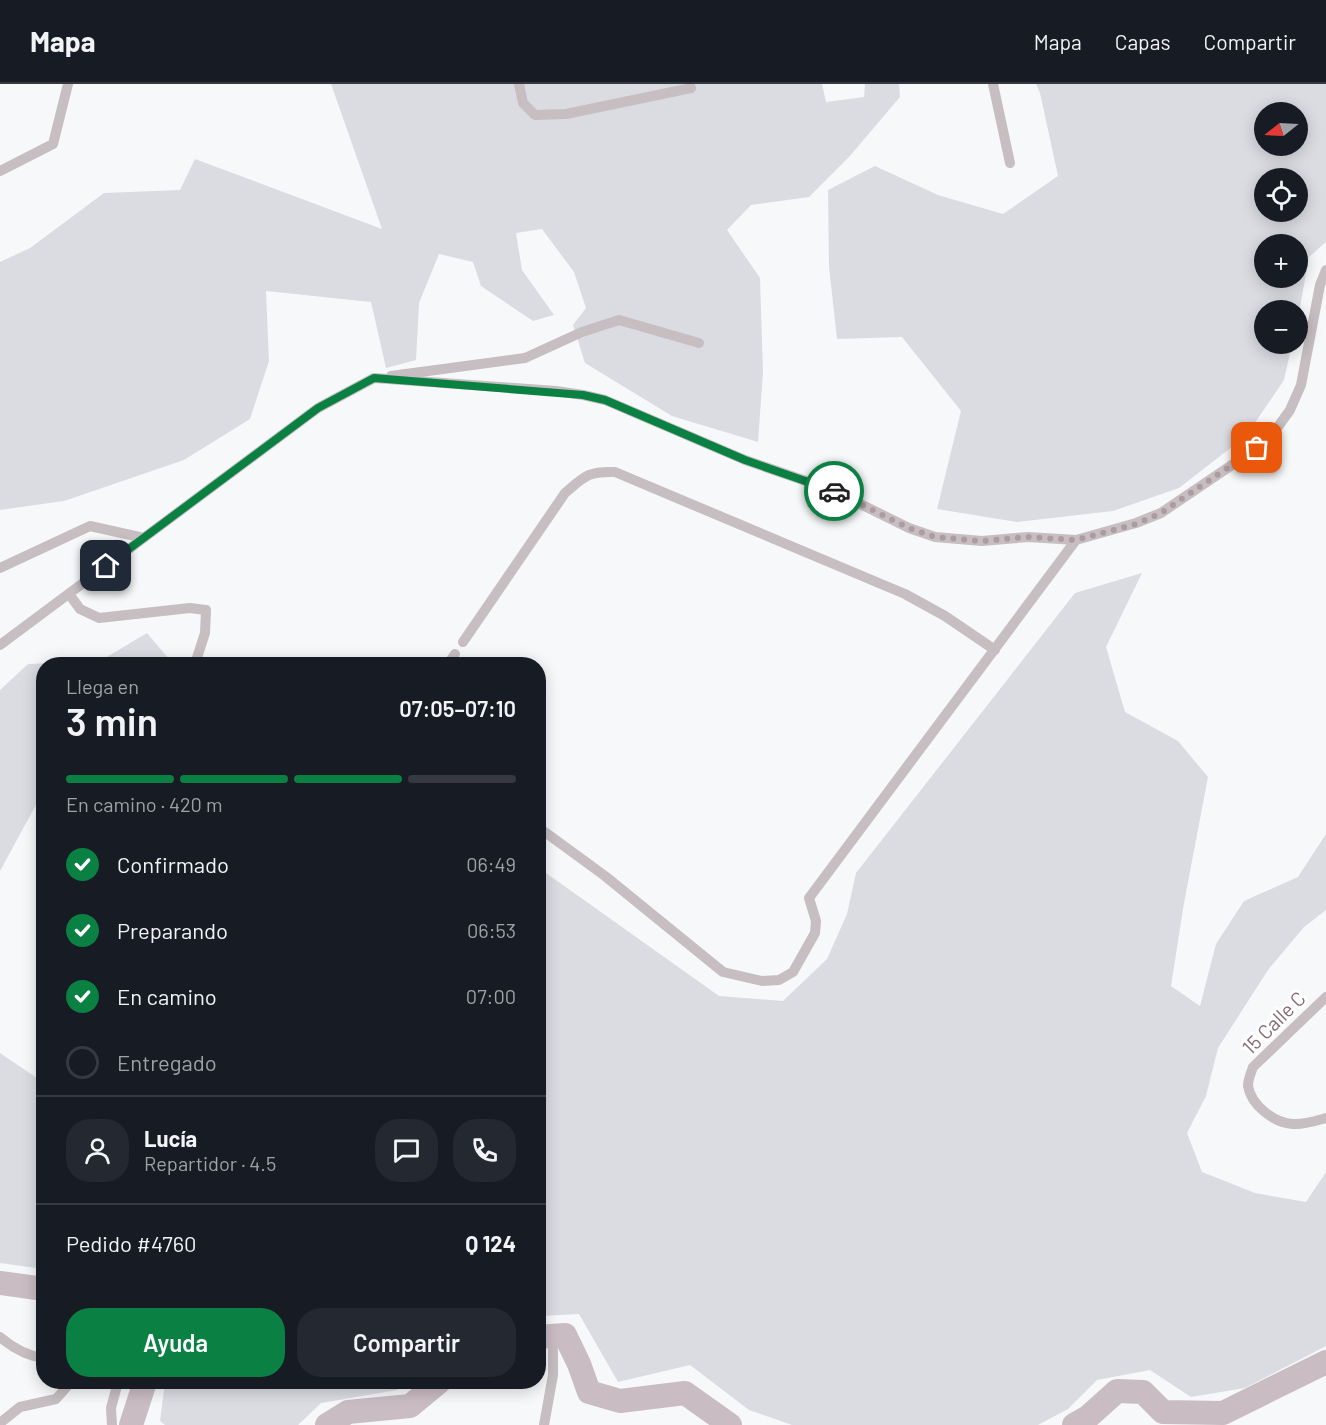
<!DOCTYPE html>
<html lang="es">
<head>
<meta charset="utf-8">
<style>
	body { margin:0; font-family:Barlow,sans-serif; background:#242831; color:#f1f3f6; height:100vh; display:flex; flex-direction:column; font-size:22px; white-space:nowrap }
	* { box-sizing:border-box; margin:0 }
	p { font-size:20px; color:#9ea1a6 }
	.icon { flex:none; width:33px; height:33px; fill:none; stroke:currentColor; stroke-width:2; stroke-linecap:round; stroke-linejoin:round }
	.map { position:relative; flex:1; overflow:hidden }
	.side { position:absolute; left:36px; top:573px; width:510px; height:732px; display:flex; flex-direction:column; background:#171b24; border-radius:24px; box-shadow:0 3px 15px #0003 }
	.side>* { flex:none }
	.needle { width:39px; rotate:252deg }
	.tools { position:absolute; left:1254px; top:18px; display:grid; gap:12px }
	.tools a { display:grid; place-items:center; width:54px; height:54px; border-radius:50%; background:#171b24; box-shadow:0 3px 15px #0003; font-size:30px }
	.pin { position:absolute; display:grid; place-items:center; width:51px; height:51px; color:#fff; margin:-26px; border-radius:12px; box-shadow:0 3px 9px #0006 }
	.courier { position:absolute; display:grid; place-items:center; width:60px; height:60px; margin:-30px; border:4px solid #0b8043; border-radius:50%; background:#fff; color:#222; box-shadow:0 2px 8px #0007 }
	.overview em { font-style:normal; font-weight:600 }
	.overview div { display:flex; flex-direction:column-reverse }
	.overview { display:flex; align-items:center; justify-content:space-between; height:102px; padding:0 30px }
	h1 { font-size:39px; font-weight:600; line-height:45px }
	.bar { display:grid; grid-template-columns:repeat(4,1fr); gap:9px 6px; align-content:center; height:72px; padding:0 30px }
	.bar i { height:8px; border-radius:4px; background:#363941 }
	.bar .on { background:#0b8043 }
	.bar p { grid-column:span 4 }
	.line { display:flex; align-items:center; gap:15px; padding:0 30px; border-top:2px solid #363941 }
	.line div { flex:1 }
	.round { display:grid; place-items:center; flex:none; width:63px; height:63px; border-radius:24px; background:#242831 }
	ol { padding:0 30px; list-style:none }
	li { display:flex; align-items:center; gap:18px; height:66px }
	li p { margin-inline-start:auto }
	li .icon { padding:6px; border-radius:50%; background:#0b8043; color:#fff; stroke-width:4 }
	li:last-child { color:#9ea1a6 }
	li i { width:33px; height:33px; border:3px solid #363941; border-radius:50% }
	.primary-button { display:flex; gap:12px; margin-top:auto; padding:12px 30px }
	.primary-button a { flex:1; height:69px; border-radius:24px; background:#0b8043; color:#fff; font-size:24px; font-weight:600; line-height:69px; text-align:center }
	.primary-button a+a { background:#242831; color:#f1f3f6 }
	header { display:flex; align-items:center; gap:36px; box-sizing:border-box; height:84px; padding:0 30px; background:#171b24; border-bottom:2px solid #363941 }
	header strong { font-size:28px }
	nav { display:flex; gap:33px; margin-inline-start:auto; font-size:21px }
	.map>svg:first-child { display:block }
	.green { fill:#dbdce2; fill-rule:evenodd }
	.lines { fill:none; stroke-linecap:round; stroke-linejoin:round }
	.river { stroke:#c9bcc2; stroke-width:24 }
	.street { stroke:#c6bec0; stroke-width:10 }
	.done { stroke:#ac9ca1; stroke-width:6; stroke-dasharray:0 10.8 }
	.route { stroke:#0b8043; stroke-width:8 }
	.labels { text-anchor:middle; stroke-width:6; stroke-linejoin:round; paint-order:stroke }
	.street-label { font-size:20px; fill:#846b72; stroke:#fff }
</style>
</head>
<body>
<header>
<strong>Mapa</strong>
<nav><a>Mapa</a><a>Capas</a><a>Compartir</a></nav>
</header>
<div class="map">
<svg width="1326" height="1341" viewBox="0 0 1326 1341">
	<rect width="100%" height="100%" fill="#f7f8f9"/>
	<!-- green -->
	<path class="green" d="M331,0H822L826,18L864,13L865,0H899L900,13L849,73L809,113L751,121L727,146L760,194L763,288L758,358L672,332L585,279L573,241L586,224L574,188L542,145L516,149L522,186L554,231L533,237L481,202L473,178L439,170L419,219L416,276L386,284L371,218L266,207L269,277L250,335L184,376L64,417L0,426V178L30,164L104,109L180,106L195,75L382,145Z
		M1036,0H1326V158L1309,173L1298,234V226H1264V260H1292L1284,296L1246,352L1179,404L1113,427L1017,438L937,425L961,327L902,253L837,255L829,183L828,106L875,82L938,111L1003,130L1058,92L1040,9ZM1298,28V62H1264V28ZM1298,94V128H1264V94ZM1264,160H1298V194H1264Z
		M1142,489L1106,563L1125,628L1178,657L1208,693L1184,819L1171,902L1200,922L1216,860L1244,817L1298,793L1326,750V826L1304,843L1268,886L1218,964L1206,1012L1187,1049L1202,1088L1255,1109L1306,1118L1326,1088V1262L1245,1304L1191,1313L1150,1286L1097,1296L1068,1325L1038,1341H792L749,1326L690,1281L618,1298L579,1230L539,1232V784L719,912L783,917L827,875L847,830L856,789L1075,509Z
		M147,549L169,575L166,580H44L43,708L0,787V606L28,580L100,577Z
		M0,969L43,998V1185L0,1179Z
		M165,1298H408L397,1306L321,1319L298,1341H165L160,1337Z"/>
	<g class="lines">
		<!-- river -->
		<path class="river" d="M0,1199L44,1205
			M538,1253L565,1251L579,1280L589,1308L620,1317L685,1309L730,1341
			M131,1341L145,1298
			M327,1341L348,1328L410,1322L439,1298
			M1074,1341L1088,1333L1117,1307L1143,1308L1163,1328L1223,1329L1326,1278"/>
		<!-- street -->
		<path class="street" d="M519,0L523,19L535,31L566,30L691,4
			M993,0L1010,79
			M0,87L53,60L68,0
			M391,292L525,274L582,248L619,236L699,259
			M0,484L90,442L144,454
			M69,510L80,525L99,534L190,524L206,526L205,549L195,580
			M463,558L565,409C585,392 588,387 615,388L905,510L945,532L995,566
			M0,561L318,324L374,294L556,307L583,311L605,316L745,376L832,406L909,444L935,453L982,457L1028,453L1076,456L1136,439L1161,429L1257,364L1275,347L1290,326L1301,301L1320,201L1326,186
			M448,580L455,570
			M538,743L605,792L723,888L762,897L779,896L793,888L815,849L816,837L809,814L1076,456
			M1326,913L1253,983C1251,989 1248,995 1248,1002C1251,1021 1274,1039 1293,1040C1304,1041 1315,1037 1326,1034
			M0,1253C13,1264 26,1272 44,1274
			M0,1339L20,1323L56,1315L71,1298
			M112,1341L111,1324L118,1298
			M544,1341L553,1291V1266"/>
	</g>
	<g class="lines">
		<!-- done -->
		<path class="done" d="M834,407L909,444L935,453L982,457L1028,453L1076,456L1136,440L1161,429L1257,364"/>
		<!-- route -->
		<path class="route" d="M106,482L318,324L374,294L583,311L605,316L745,376L834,407"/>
	</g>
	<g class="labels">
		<!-- street labels -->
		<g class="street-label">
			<text transform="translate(1274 939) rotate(-45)" y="7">15 Calle C</text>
		</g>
	</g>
</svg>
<div class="tools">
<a><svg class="needle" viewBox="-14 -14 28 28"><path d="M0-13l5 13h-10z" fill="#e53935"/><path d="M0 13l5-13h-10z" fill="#9ea1a6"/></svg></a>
<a><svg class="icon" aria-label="locate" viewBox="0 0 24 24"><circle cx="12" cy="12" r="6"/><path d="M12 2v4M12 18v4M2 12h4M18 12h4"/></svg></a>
<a>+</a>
<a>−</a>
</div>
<div class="pin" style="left:1257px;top:364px;background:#ea580c"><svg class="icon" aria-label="bag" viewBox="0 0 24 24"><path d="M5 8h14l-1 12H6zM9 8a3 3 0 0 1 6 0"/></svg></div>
<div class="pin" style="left:106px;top:482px;background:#1f2937"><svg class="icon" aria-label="home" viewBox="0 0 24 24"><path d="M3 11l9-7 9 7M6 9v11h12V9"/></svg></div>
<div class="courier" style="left:834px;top:407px"><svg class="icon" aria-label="car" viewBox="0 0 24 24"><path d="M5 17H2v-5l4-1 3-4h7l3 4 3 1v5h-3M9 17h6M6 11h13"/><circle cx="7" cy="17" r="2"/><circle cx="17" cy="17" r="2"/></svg></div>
<section class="side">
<div class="overview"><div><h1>3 min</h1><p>Llega en</p></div><em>07:05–07:10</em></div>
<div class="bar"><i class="on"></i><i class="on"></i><i class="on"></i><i></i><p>En camino · 420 m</p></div>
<ol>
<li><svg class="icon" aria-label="check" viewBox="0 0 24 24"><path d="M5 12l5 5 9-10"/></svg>Confirmado<p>06:49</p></li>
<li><svg class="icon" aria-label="check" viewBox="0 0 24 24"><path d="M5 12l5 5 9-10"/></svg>Preparando<p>06:53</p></li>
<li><svg class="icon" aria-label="check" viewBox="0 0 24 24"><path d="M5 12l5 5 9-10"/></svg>En camino<p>07:00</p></li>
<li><i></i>Entregado</li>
</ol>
<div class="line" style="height:108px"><a class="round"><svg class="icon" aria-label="person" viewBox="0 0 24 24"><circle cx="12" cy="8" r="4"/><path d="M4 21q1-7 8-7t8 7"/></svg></a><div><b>Lucía</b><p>Repartidor · 4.5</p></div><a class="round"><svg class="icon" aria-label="chat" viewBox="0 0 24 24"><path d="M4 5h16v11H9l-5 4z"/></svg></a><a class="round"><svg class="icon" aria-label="phone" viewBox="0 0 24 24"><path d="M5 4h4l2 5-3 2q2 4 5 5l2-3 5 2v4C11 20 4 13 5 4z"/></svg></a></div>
<div class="line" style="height:78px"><div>Pedido #4760</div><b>Q 124</b></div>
<div class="primary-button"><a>Ayuda</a><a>Compartir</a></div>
</section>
</div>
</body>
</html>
